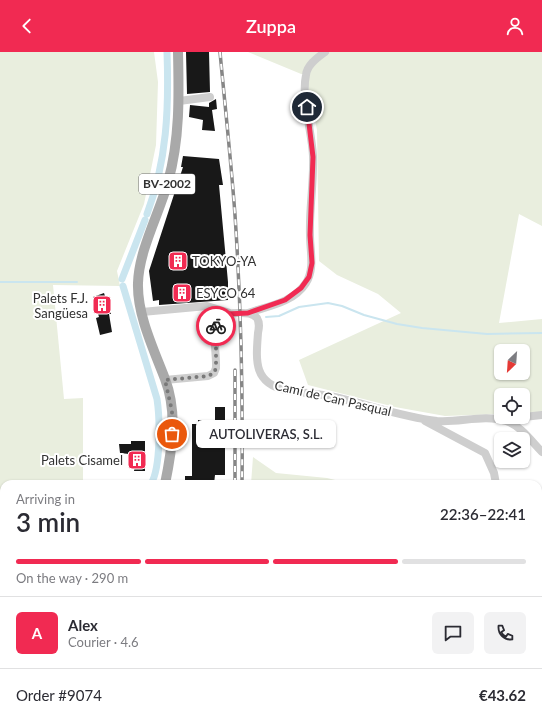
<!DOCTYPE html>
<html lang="en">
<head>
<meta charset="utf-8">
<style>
	body { margin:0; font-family:Lato,sans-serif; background:#f2f2f3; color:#2b2b33; height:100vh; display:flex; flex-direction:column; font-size:15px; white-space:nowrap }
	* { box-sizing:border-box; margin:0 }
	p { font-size:13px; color:#7c7c81 }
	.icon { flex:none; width:22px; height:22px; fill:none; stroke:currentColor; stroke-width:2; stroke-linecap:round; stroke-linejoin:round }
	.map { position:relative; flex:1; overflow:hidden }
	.side { position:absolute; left:0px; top:428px; width:542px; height:248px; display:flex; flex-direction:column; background:#fff; border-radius:12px 12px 0 0; box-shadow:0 1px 3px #0004 }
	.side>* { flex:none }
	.needle { width:26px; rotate:205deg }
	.tools { position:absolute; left:494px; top:292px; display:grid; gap:8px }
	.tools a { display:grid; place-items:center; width:36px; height:36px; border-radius:6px; background:#fff; box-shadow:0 1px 3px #0004; font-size:20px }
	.pin { position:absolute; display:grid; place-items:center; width:34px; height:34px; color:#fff; margin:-17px; border:2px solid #fff; border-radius:50%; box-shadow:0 1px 4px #0007 }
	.courier { position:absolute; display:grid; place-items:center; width:40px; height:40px; margin:-20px; border:3px solid #f12a52; border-radius:50%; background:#fff; color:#222; box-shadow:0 1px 5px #0007 }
	.bubble { position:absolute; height:28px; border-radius:6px; background:#fff; box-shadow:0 1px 3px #0004; font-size:13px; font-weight:600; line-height:28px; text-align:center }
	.overview em { font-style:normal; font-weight:600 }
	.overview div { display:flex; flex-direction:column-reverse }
	.overview { display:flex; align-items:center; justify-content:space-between; height:68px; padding:0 16px }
	h1 { font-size:26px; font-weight:600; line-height:30px }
	.bar { display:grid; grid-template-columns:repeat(4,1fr); gap:6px 4px; align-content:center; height:48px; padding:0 16px }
	.bar i { height:5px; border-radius:3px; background:#e1e1e2 }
	.bar .selected { background:#f12a52 }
	.bar p { grid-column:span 4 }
	.line { display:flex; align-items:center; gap:10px; padding:0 16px; border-top:1px solid #e1e1e2 }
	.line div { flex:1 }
	.round { display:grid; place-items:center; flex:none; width:42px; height:42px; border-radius:6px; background:#f2f2f3 }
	header { display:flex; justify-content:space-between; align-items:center; height:52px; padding:0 16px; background:#f12a52; color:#fff; font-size:18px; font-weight:600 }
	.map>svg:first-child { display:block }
	.green { fill:#e9eede; fill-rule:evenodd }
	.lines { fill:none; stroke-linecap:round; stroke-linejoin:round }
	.stream { stroke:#cae5ef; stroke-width:2 }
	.canal { stroke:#cae5ef; stroke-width:7 }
	.building { fill:#181818 }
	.minor { stroke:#cecece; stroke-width:8 }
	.major { stroke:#a9a9a9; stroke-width:10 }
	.rail-casing { stroke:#868686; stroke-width:3.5 }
	.rail { stroke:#fff; stroke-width:2; stroke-dasharray:6; stroke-linecap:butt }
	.done { stroke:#797979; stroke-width:4; stroke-dasharray:0 7.2 }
	.route { stroke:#f12a52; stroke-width:5 }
	.labels { text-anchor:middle; stroke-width:4; stroke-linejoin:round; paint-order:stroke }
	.shield { fill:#fff; stroke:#6f6f6f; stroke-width:1 }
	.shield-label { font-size:12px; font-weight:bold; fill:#313131 }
	.poi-label { font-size:13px; fill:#313131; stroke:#fff; text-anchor:start }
	.street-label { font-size:13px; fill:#313131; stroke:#fff }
</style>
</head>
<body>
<header><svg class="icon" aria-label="back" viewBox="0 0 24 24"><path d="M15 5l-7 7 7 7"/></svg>Zuppa<svg class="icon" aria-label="person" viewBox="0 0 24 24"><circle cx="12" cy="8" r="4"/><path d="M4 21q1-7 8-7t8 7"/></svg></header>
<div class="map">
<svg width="542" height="676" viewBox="0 0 542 676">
	<rect width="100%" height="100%" fill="#fff"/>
	<!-- green -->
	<path class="green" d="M0,0H154L158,30L156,93L144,152L117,219L120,234L53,233L64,347L83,346V432H4V498L0,500Z
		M248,0H542V174L519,162L499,271L542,267V360L523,361V343H501V362L445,364L395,355L308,333L299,308L401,261L378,242L337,223L319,209L317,78L306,24ZM501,299H523V321H501Z
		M253,405L276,421L327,426L352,432H251Z
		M245,672H473L480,676H245Z"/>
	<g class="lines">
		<!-- stream -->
		<path class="stream" d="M0,230H77
			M266,265L279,264L299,255L328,251L342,254L364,263L397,272L422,276L487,282L542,281"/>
		<!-- canal -->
		<path class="canal" d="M147,162C167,109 169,56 167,0
			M122,227L145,168
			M123,234L157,347C160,367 161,415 151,432
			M0,511L4,510"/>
	</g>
	<!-- building -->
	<path class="building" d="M186,0H209L210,40L187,42Z
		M216,47L217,57L212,58L215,79L202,78L203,68L189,65L190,53L209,55V51Z
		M183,104L219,107L223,133H219L228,230V248L159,253V248L153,249L149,219L183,115H181Z
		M104,241L111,262H109L112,280L100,283L96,266L99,265L93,245Z
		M215,355H225V423H215L214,432H185V424H192V372H198V368H215Z
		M131,389H145V419H134L135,413H130L129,402L120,401L119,392H131Z"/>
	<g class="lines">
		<!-- minor -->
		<path class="minor" d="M179,49L210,45
			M142,260L207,254L230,261
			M248,261C268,254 293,251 306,231C315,216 310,200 310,183C309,157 314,131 313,104C312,80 301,46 306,23C307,13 317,6 325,0
			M165,328L208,324L214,321L216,316C217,293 205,262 237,261C244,261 252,260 257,266C260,271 259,276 258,281C256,308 253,331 286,338C303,341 322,342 339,346C372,354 404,365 437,369C459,371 484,362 506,369C520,373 532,390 542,400
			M425,369L485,401L494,421L496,432
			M508,369L515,366L542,363
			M538,485L542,487
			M538,537L542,525
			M538,565L542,572
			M538,603H542
			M538,669L542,667"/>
		<!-- major -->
		<path class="major" d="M165,432C172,398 178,361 165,327C154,298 137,263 138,231C139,198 159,162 168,130C180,87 179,44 178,0
			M128,676L129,672"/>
		<!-- rail casing -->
		<g class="rail-casing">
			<path id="rail" d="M220,0C225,54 231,108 235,163C241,252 243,342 242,432
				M235,432V318
				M234,676V672
				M241,676V672"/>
		</g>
		<!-- rail -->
		<use href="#rail" class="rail"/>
	</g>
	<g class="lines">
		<!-- done -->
		<path class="done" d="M172,382V359L165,328L208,324L214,321L216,316V274"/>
		<!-- route -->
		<path class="route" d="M216,274L220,265L227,262L248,261L285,248L301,236L309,225L312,211L310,183L313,105L307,55"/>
	</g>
	<!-- icons -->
	<defs>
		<g id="building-square" transform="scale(1)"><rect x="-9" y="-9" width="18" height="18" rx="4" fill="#f12a52" stroke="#fff"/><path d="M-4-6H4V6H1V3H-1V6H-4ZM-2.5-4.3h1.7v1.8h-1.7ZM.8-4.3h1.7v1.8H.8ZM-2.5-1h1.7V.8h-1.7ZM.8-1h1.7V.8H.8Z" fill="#fff"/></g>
	</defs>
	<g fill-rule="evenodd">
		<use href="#building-square" x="178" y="209"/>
		<use href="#building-square" x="182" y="241"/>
		<use href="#building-square" x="102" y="253"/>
		<use href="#building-square" x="137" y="408"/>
	</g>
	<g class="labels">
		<!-- shield labels -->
		<rect class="shield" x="139" y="122" width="56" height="20" rx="3"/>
		<g class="shield-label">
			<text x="167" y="136">BV-2002</text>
		</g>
		<!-- poi labels -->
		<g class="poi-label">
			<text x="192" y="214">TOKYO-YA</text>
			<text x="196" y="246">ESYCO 64</text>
			<text x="88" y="251" text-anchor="end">Palets F.J.<tspan x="88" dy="15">Sangüesa</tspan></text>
			<text x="123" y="413" text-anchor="end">Palets Cisamel</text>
		</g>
		<!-- street labels -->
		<g class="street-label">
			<text transform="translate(333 346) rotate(13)" y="5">Camí de Can Pasqual</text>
		</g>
	</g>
</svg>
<div class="tools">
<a><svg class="needle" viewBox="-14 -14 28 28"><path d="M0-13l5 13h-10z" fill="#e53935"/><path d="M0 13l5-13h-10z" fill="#7c7c81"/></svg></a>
<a><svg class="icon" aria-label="locate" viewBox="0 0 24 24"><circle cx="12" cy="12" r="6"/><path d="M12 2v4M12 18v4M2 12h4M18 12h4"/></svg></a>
<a><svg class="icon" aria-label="layers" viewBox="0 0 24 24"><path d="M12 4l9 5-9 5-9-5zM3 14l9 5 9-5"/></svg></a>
</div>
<div class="pin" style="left:172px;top:382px;background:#ea580c"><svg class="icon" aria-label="bag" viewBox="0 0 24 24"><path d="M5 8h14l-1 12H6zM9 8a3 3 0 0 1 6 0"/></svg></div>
<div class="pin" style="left:307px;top:55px;background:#1f2937"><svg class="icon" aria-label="home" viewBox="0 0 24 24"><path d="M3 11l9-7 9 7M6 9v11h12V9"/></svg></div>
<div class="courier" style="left:216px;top:274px"><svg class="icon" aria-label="bike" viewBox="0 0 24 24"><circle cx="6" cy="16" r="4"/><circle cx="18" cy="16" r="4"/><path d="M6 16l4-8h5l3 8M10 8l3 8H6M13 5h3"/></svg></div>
<div class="bubble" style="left:196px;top:368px;width:140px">AUTOLIVERAS, S.L.</div>
<section class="side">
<div class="overview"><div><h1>3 min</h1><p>Arriving in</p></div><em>22:36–22:41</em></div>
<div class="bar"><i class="selected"></i><i class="selected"></i><i class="selected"></i><i></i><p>On the way · 290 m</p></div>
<div class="line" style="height:72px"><b class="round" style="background:#f12a52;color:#fff">A</b><div><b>Alex</b><p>Courier · 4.6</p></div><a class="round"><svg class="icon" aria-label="chat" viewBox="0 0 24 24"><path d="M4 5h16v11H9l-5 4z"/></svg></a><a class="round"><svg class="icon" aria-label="phone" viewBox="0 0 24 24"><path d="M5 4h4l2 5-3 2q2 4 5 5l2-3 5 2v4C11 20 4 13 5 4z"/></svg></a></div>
<div class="line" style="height:52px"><div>Order #9074</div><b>€43.62</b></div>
</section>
</div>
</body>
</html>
